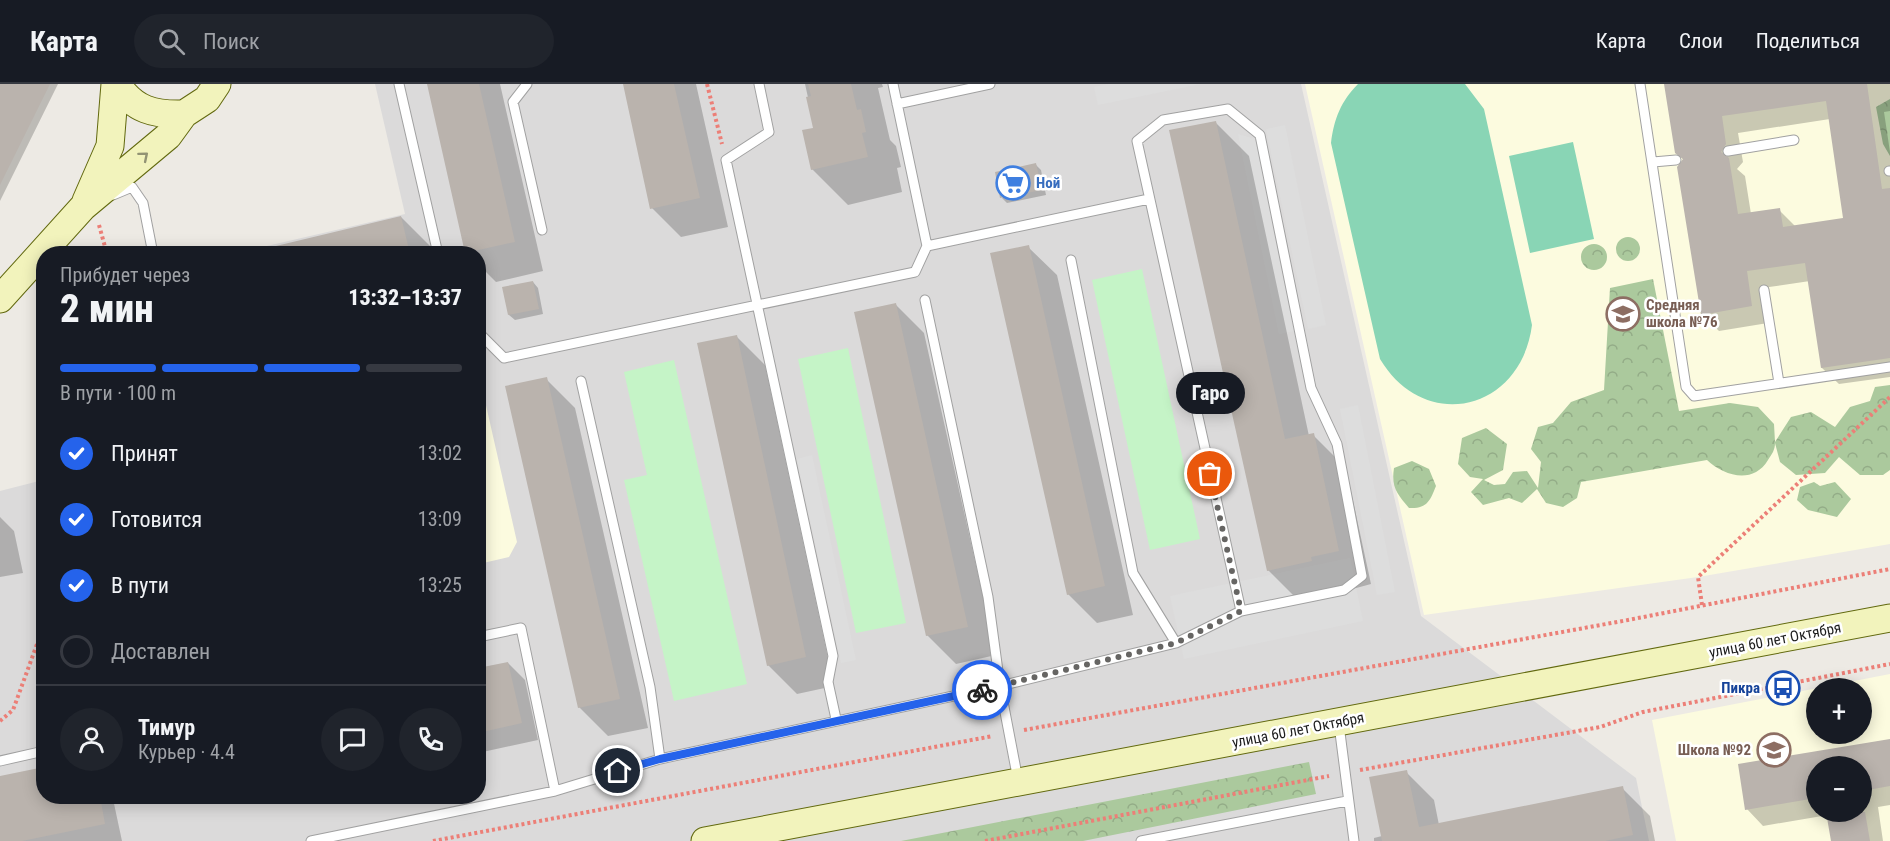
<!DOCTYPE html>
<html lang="ru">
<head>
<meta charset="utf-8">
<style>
	body { margin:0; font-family:"Roboto Condensed",sans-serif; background:#20242c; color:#f1f3f6; height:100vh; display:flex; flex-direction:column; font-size:22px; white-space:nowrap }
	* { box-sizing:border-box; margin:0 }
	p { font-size:20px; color:#9ea1a6 }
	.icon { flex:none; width:33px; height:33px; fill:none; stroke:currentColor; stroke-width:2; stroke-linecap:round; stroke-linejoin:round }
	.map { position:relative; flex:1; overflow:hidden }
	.panel { position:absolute; left:36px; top:162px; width:450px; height:558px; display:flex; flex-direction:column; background:#171b24; border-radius:24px; box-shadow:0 3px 15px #0003 }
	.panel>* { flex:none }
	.controls { position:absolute; left:1806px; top:594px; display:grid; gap:12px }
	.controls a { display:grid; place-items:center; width:66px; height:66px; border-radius:50%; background:#171b24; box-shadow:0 3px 15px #0003; font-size:30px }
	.pin { position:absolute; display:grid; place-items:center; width:51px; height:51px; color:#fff; margin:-26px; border:3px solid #fff; border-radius:50%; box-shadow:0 2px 6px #0007 }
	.courier { position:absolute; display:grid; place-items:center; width:60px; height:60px; margin:-30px; border:4px solid #2563eb; border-radius:50%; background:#fff; color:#222; box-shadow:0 2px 8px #0007 }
	.bubble { position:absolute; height:42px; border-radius:21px; background:#171b24; box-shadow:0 3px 15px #0003; font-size:20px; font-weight:800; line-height:42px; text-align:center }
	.overview em { font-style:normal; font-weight:800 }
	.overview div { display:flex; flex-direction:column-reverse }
	.overview { display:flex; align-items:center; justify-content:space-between; height:102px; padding:0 24px }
	h1 { font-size:39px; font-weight:800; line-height:45px }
	.bar { display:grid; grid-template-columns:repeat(4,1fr); gap:9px 6px; align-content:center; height:72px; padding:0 24px }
	.bar i { height:8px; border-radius:4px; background:#363941 }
	.bar .active { background:#2563eb }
	.bar p { grid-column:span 4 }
	.line { display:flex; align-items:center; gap:15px; padding:0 24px; border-top:2px solid #363941 }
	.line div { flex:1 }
	.round { display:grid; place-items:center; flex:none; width:63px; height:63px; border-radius:32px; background:#20242c }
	ol { padding:0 24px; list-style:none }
	li { display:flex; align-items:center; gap:18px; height:66px }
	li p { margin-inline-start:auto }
	li .icon { padding:6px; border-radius:50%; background:#2563eb; color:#fff; stroke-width:4 }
	li:last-child { color:#9ea1a6 }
	li i { width:33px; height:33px; border:3px solid #363941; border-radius:50% }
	header { display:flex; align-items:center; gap:36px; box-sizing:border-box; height:84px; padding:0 30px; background:#171b24; border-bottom:2px solid #363941 }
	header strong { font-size:28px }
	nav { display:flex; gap:33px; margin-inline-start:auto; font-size:21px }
	.search { width:420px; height:54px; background:#20242c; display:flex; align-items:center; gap:15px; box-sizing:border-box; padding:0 21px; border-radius:33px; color:#9ea1a6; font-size:22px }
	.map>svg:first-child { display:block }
	.residential { fill:#dbdada }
	.education { fill:#fcfbdf; fill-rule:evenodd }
	.forest { fill:url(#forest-crowns) }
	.park { fill:#c5f4c7 }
	.pitch { fill:#89d5b5 }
	.parking { fill:#ddd }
	.shadow { fill:#0003; fill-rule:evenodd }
	.building { fill:#bab3ad; fill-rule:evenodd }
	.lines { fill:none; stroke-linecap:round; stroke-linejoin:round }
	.service-casing { stroke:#a1a1a1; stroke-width:11 }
	.secondary-casing { stroke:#62690f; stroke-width:29 }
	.path { stroke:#ec7f77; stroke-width:4; stroke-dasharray:3 3; stroke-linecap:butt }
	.service { stroke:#fff; stroke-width:9 }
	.secondary { stroke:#f2f3bc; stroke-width:27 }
	.oneway { stroke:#929374 }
	.done { stroke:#666563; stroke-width:6; stroke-dasharray:0 10.8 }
	.route { stroke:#2563eb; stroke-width:8 }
	.labels { text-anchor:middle; stroke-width:5; stroke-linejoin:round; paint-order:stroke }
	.shop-label { font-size:15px; font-weight:bold; fill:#366cbe; stroke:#fff; text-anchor:start }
	.education-label { font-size:15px; font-weight:bold; fill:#785e54; stroke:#fff; text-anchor:start }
	.street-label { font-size:15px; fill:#1d1d1d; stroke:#fff }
	.transit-label { font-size:15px; font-weight:bold; fill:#164399; stroke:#fff; text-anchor:end }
</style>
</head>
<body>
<header>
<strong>Карта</strong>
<div class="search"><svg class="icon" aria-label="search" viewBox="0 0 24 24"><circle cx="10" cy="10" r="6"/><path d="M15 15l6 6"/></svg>Поиск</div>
<nav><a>Карта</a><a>Слои</a><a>Поделиться</a></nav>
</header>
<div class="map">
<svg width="1890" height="757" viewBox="0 0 1890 757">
	<defs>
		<pattern id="forest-crowns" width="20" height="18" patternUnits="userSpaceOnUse" patternTransform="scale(1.5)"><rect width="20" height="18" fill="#abc99d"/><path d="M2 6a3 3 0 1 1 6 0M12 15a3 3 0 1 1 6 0" fill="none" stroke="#93ac87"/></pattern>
	</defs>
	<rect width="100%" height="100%" fill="#edeae4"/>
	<!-- residential -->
	<path class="residential" d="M375,0H1301L1421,532L1636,694L1649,757H0V407L43,396L44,712H478V170L237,169L405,130Z"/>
	<!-- education -->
	<path class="education" d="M1305,0H1890V460L1698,493L1424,531Z
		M479,308H483L517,458L509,473L479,480Z
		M1890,590V757H1676L1652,636ZM1816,604H1862V650H1816ZM1816,682H1862V728H1816Z"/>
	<!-- forest -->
	<path class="forest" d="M1890,15V72L1883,60L1876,23Z
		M1616 165a12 12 0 1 1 24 0a12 12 0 1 1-24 0Z
		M1581 173a13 13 0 1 1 26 0a13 13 0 1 1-26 0Z
		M1653,195L1679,327L1730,319L1758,323L1774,340L1775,358L1791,333L1811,328L1835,343L1850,323L1870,317L1875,303L1890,301V386L1883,391H1860L1839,373L1825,389L1796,391L1780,378L1775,359C1775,366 1772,370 1768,376C1753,401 1724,392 1707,376L1581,398L1577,414L1563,423L1546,419L1537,405L1522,419L1509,414L1483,421L1471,408L1483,395L1470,393L1458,380L1462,354L1486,344L1507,360L1503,386L1484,396L1494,401L1505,400L1513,388L1527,387L1538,404L1541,378L1531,365L1538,343L1553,339L1571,318L1604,306L1610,204Z
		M1412,377L1429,385L1436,402C1430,417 1427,425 1409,424C1397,410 1391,403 1394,384Z
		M1814,398L1820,402L1835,398L1851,415L1837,433L1808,426L1797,416L1800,403Z
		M1309,678L1316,710L1083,757H901Z"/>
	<!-- park -->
	<path class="park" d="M1142,185L1200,455L1150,466L1092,196Z
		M848,264L906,539L856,549L798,275Z
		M674,276L747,600L674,617L624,396L647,391L624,288Z"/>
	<!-- pitch -->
	<path class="pitch" d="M1358,0H1465L1484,25L1532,241C1521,327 1425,350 1380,275L1331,59C1334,35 1341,17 1358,0Z
		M1573,58L1594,155L1530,169L1509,72Z"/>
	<!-- parking -->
	<path class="parking" d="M1109,0H1201L1098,21L1094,3Z
		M1285,41L1326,241L1308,245L1266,45Z
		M1238,50L1255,55L1294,247L1279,250Z
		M1358,321L1395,508L1377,511L1340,325Z
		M812,371L856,576L841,579L797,375Z
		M1350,474L1363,537L1184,575L1170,512Z"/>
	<!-- shadow -->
	<path class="shadow" d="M0,0H58L0,117Z
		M428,0H500L543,187L496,198L478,180V170L467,169Z
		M624,0H696L728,143L681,153L652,124Z
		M805,0H882L883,3L878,4L890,56L896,62L901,83L897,84L902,108L848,121L812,85L815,45Z
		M1666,0H1890V27L1884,28L1890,68V293L1839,300L1822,284L1810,197L1762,204L1768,239L1719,247L1702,230L1684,76L1677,69ZM1830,35L1845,136L1796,143L1779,126L1751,130L1745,92L1737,85L1743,78L1738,49Z
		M1216,39L1249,72L1309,352L1313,351L1346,384L1371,500L1301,519L1268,486Z
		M1036,81L1041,86L1046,111L1007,119L1002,114Z
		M401,133L430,162L431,170H263L262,167Z
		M1028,163L1057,191L1133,531L1097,539L1068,510Z
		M533,198L538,204L543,230L515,236L509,231L504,204Z
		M895,220L924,249L996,571L956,580L927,551Z
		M736,252L765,281L834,602L797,610L768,581Z
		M546,295L575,324L648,644L608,652L579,623Z
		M0,433L14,447L23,489L0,493Z
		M508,579L525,596L538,656L478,669V586Z
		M1890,656V721L1878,723L1883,757H1832L1828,731L1763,742L1747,725L1739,681ZM1816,682H1862V728H1816Z
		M1406,688L1434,716L1439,741L1622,704L1650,732L1655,757H1374V754L1382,752Z
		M0,693L44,712H127L113,715L122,757H0Z"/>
	<!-- building -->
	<path class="building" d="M0,0H50L0,101Z
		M427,0H479L515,158L465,169Z
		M623,0H674L700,114L650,125Z
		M808,0H851L857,26L861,25L866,48L862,49L868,73L811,86L802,46L813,44L806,13L811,12Z
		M1664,0H1867L1882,105L1890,104V274L1821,284L1805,179L1747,187L1752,222L1701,231L1677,83L1683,75L1675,69ZM1826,17L1843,134L1783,143L1780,124L1738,130L1729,74L1721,68L1726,60L1722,32Z
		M1216,37L1285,355L1314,349L1339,467L1311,473L1312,477L1267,487L1169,46Z
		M1036,79L1042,106L1000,114L995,88Z
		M401,132L410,170H277L276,162Z
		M1029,161L1105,502L1067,511L990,169Z
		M533,197L539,225L508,231L502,203Z
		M896,219L968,543L926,552L854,228Z
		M737,251L806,573L767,582L697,259Z
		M547,293L620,615L578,624L505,302Z
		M508,578L522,639L478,649V584Z
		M1890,655V702L1862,707V682H1816V714L1745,726L1738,680Z
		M44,683V712H100L105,740L22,757H0V692Z
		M1407,686L1419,743L1623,702L1633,751L1605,757H1382L1369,693Z
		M1826,728H1865L1870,757H1831Z"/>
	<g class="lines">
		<!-- service casing -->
		<g class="service-casing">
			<path id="service" d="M399,0L438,170
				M527,0L513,18L542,146
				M759,0L769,48L726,76L833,572L828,598L836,635
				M1640,0L1686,303L1694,312L1890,283
				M897,20L990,0
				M1728,67L1794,56
				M1653,78L1676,76
				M1889,87H1890
				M113,111L132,103L143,119L153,170
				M927,162L1149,115
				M1071,176L1133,489L1176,559
				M1764,206L1779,299
				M925,216L988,513L1000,602L1018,696
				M478,248L504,274L915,188L927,162L893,0
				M581,297L650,603L660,675
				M478,553L521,544L555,707
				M1339,641L1354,757
				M0,677L44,667
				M311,757L555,707L660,675L1000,602L1176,559L1241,527L1344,506L1362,492L1337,360L1311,304L1260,51L1228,25L1163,36L1137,57L1241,527
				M1141,757L1347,717"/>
		</g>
		<!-- secondary casing -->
		<g class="secondary-casing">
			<path id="secondary" d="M117,0C134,26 154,31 184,30
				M86,117L110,62L115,0
				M0,215L83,123L168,52L184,30L207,15L217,0
				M705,757L1890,534"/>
		</g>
		<!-- path -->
		<path class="path" d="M707,0L722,60
			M99,141L107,170
			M1702,521L1698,493L1890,313
			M0,637L13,626L44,541
			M1024,646L1628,536L1890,485
			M1360,686L1600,643L1643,628L1890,580
			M433,757L993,652
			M985,757L1329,692"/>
		<!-- service -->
		<use href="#service" class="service"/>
		<!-- secondary -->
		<use href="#secondary" class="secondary"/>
	</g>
	<!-- one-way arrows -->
	<defs><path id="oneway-chevron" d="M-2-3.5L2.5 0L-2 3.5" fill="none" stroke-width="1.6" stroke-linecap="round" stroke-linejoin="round" transform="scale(1.5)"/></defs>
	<use class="oneway" href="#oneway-chevron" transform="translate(144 72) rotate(-40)"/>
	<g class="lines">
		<!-- done -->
		<path class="done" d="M982,606L1176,559L1241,527L1210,390"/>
		<!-- route -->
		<path class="route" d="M618,687L660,675L982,606"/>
	</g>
	<!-- icons -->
	<defs>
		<g id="supermarket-ring" transform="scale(1.725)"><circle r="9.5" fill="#fff" stroke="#3f7fe0" stroke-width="1.5"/><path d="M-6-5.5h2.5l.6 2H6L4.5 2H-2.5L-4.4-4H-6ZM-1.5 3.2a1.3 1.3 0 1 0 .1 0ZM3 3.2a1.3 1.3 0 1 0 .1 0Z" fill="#3f7fe0"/></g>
		<g id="school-ring" transform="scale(1.725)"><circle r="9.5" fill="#fff" stroke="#8d6e63" stroke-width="1.5"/><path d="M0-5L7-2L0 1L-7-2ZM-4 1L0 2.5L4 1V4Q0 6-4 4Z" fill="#8d6e63"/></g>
		<g id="bus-ring" transform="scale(1.725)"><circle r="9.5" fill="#fff" stroke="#1a4fb4" stroke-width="1.5"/><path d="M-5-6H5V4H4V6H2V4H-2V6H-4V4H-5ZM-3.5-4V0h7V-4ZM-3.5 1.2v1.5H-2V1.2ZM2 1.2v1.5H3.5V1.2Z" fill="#1a4fb4"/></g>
	</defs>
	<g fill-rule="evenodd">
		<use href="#supermarket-ring" x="1013" y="99"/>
		<use href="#school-ring" x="1623" y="230"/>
		<use href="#bus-ring" x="1783" y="604"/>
		<use href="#school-ring" x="1774" y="666"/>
	</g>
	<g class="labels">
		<!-- shop labels -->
		<g class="shop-label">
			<text x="1036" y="104">Ной</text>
		</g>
		<!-- education labels -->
		<g class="education-label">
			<text x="1646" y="226">Средняя<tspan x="1646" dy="17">школа №76</tspan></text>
			<text x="1751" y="671" text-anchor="end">Школа №92</text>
		</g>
		<!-- street labels -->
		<g class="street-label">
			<text transform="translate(1775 556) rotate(-11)" y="5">улица 60 лет Октября</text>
			<text transform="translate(1298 646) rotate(-11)" y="5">улица 60 лет Октября</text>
		</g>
		<!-- transit labels -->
		<g class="transit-label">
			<text x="1760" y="609">Пикра</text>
		</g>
	</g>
</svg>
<div class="controls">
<a>+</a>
<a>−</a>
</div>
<div class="pin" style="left:1210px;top:390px;background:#ea580c"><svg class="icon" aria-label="bag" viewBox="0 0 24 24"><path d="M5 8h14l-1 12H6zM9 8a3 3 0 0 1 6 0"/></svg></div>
<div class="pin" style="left:618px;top:687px;background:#1f2937"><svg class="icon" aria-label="home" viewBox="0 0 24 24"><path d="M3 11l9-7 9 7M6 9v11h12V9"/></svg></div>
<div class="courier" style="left:982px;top:606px"><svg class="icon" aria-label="bike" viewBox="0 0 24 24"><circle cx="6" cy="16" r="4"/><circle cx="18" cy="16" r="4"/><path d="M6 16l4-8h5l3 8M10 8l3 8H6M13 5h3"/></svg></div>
<div class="bubble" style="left:1176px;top:288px;width:69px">Гаро</div>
<section class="panel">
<div class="overview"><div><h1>2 мин</h1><p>Прибудет через</p></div><em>13:32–13:37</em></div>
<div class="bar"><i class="active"></i><i class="active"></i><i class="active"></i><i></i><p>В пути · 100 m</p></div>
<ol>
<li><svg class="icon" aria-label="check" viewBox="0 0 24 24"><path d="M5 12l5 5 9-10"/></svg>Принят<p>13:02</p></li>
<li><svg class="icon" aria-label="check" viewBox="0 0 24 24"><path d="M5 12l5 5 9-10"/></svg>Готовится<p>13:09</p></li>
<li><svg class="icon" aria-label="check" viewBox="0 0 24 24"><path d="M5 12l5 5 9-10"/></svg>В пути<p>13:25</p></li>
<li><i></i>Доставлен</li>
</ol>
<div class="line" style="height:108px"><a class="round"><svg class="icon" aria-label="person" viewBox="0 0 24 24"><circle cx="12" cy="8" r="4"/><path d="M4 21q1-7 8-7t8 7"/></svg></a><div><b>Тимур</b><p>Курьер · 4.4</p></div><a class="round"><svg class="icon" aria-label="chat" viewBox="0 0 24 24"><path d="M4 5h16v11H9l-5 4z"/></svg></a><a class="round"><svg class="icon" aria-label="phone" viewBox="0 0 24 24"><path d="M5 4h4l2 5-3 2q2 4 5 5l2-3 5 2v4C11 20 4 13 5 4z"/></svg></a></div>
</section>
</div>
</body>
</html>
